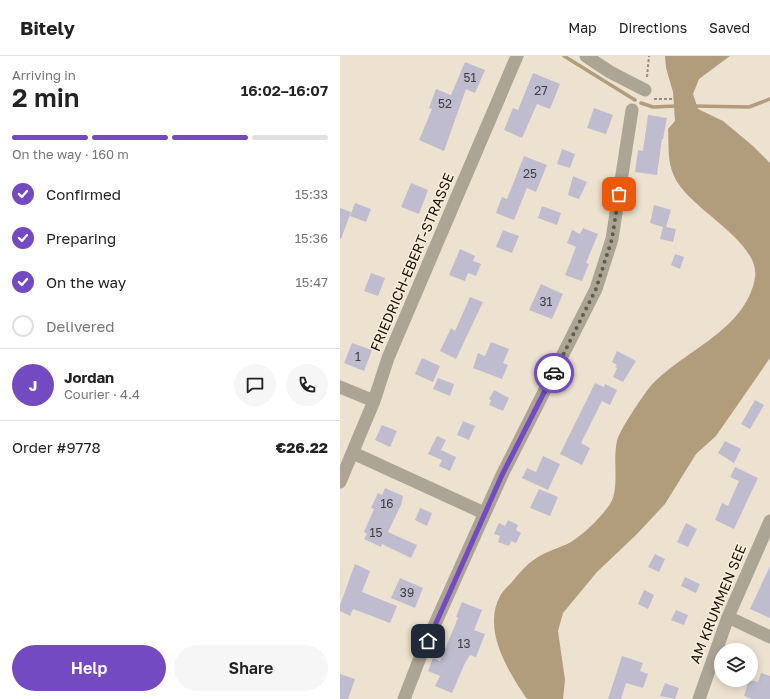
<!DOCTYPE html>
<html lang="en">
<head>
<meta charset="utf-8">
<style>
	body { margin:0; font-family:"Golos Text",sans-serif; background:#f6f6f6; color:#222; height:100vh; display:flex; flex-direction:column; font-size:15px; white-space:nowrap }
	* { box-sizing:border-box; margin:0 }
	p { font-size:13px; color:#767676 }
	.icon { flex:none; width:22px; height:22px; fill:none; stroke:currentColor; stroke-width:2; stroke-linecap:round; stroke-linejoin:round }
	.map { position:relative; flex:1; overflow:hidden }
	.panel { display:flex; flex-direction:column; background:#fff; width:340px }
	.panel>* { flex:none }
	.tools { position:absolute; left:374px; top:587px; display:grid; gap:8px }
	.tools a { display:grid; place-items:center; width:44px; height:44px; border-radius:50%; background:#fff; box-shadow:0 2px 10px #0003; font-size:20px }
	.pin { position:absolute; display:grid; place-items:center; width:34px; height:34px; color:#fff; margin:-17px; border-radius:8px; box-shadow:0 2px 6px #0006 }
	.courier { position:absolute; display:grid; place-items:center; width:40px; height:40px; margin:-20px; border:3px solid #744ac3; border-radius:50%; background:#fff; color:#222; box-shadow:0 1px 5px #0007 }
	.summary em { font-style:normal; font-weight:600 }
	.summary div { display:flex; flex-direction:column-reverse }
	.summary { display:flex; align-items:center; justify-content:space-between; height:68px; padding:0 12px }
	h1 { font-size:26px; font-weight:600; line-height:30px }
	.bar { display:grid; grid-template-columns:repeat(4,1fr); gap:6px 4px; align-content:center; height:48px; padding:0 12px }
	.bar i { height:5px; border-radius:3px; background:#e0e0e0 }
	.bar .current { background:#744ac3 }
	.bar p { grid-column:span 4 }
	.line { display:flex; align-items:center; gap:10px; padding:0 12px; border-top:1px solid #e0e0e0 }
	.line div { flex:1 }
	.round { display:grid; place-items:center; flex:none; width:42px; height:42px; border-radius:21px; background:#f6f6f6 }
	ol { padding:0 12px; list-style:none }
	li { display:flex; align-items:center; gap:12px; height:44px }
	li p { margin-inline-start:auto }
	li .icon { padding:4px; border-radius:50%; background:#744ac3; color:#fff; stroke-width:4 }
	li:last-child { color:#767676 }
	li i { width:22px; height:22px; border:2px solid #e0e0e0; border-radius:50% }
	.button { display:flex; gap:8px; margin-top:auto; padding:8px 12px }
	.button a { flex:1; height:46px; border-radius:24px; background:#744ac3; color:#fff; font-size:16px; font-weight:600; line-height:46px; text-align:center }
	.button a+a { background:#f6f6f6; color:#222 }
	header { display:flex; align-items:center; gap:24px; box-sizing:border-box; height:56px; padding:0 20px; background:#fff; border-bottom:1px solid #e0e0e0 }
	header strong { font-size:19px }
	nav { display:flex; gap:22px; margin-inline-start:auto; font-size:14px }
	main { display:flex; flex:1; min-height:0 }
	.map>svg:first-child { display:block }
	.water { fill:#b19d7c }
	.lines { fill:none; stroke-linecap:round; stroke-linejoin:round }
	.stream { stroke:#b19d7c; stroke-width:3.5 }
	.building { fill:#c0bcd0 }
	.path { stroke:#978e80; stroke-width:2; stroke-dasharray:3 2; stroke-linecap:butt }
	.minor { stroke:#aca495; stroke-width:13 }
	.done { stroke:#625b50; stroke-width:4; stroke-dasharray:0 7.2 }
	.route { stroke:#744ac3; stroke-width:5 }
	.labels { text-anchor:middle; stroke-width:3; stroke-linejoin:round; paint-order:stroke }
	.number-label { font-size:12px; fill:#413d3d }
	.street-label { font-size:14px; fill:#17130c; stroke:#fbefdc }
</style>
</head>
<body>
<header>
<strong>Bitely</strong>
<nav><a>Map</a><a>Directions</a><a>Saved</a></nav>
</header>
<main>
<section class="panel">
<div class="summary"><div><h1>2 min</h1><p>Arriving in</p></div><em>16:02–16:07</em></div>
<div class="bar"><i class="current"></i><i class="current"></i><i class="current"></i><i></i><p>On the way · 160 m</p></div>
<ol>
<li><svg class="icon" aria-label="check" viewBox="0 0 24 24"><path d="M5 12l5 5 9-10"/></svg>Confirmed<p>15:33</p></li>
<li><svg class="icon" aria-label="check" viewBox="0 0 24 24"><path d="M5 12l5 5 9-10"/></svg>Preparing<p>15:36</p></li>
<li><svg class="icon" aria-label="check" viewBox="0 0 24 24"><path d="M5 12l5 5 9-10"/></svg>On the way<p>15:47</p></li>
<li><i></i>Delivered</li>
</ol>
<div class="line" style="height:72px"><b class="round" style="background:#744ac3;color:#fff">J</b><div><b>Jordan</b><p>Courier · 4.4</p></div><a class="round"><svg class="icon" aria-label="chat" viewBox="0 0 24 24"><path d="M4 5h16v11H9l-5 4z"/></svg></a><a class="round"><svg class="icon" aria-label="phone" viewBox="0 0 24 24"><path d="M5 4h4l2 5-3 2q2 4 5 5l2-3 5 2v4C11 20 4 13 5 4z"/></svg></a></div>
<div class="line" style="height:52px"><div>Order #9778</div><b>€26.22</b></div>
<div class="button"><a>Help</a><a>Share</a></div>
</section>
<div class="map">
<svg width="430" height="643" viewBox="0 0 430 643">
	<rect width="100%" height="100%" fill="#ede2cf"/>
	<!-- water -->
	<path class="water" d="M325,0H390L359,23L353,38L358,53L383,65L413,90L430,107V302L376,380L356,398L325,448L297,478L257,516L223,557L218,575L225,624L223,643H187C168,615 142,574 160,540C163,535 168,530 172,526C179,517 186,509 195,503C206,495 220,492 231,486C244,478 259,463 268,451C281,435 272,406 277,385C279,375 302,341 309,332C341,295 405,276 415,222C421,185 348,153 334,120C327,105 329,89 328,73L335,65L333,36L326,12Z"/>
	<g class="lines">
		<!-- stream -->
		<path class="stream" d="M224,0L295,44
			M301,47L313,51L337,50
			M353,50L409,51L430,43"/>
	</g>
	<!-- building -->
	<path class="building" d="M125,6L145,14L135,37L126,33L104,95L79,84L92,53L89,52L96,33L111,39Z
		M193,17L220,28L210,53L197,48L182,82L164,74L173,52L178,54Z
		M254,52L273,59L266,78L247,72Z
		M308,59L327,62L323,83H322L317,119L295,116L298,94L303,95Z
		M222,93L235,98L230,112L217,108Z
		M184,100L207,109L196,136L187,132L174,164L156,157L162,141L167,143Z
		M233,120L247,126L239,143L228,139Z
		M71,127L88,134L79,158L61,151Z
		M15,147L31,153L26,166L10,160Z
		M314,149L331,154L326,171L336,173L333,186L320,183L323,171L310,167Z
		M202,150L221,157L217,169L198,162Z
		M0,152L11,156L1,183H0Z
		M243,172L258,178L246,207L249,208L242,225L225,219L236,191L227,187L232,174L240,178Z
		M163,174L179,180L172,197L156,191Z
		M120,193L135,200L133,205L141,208L136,220L128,217L125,225L109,219Z
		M335,198L344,201L340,213L331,209Z
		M31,217L45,222L38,240L24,235Z
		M201,228L223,238L212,263L189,254Z
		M130,241L143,246L116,303L100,295L111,272L115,275Z
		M151,286L169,293L163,307L168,309L162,323L133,312L138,297L145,300Z
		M12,287L32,294L24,315L4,307Z
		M277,295L296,305L283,326L273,321L277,312L275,311L277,309L272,306Z
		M82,302L100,310L93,326L75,318Z
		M98,322L114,328L110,340L93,333Z
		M255,327L264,331L265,328L277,334L270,349L262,345L241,387L250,392L242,409L220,398Z
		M154,334L169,342L163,355L149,349L151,344L149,343Z
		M415,344L424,349L410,373L401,368Z
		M123,365L135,370L129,384L117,379Z
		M42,369L57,375L50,391L35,384Z
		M97,380L106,384L101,394L116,401L110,415L99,410L102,404L88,398Z
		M385,385L401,393L394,407L378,397Z
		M203,400L220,408L208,434L182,422L187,412L196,416Z
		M395,411L418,422L394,473L375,464L382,447L388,450L399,425L390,421Z
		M45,432L63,440L61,449L48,476L77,489L71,502L42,488L41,491L24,483L27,478L24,476L34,453L31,452L38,437L42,439Z
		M199,433L218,441L210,460L190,452Z
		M80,452L92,457L87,470L75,464Z
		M168,464L178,469L176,474L181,477L176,487L171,485L169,490L158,486L160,480L154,478L159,467L165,470Z
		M346,467L357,473L348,491L337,486Z
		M315,498L325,503L319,516L308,511Z
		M15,508L30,515L22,536L57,550L50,567L13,553L10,560L0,555V549Z
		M430,510V562L410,553Z
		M345,521L360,528L356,537L341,530Z
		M60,522L83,532L75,552L51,542Z
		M304,534L314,539L308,553L298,548Z
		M122,546L142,554L134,574L145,578L136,601L130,599L125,607L112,637L95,630L100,620L88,615L93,602L100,605L118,562L116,561Z
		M336,554L348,559L344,569L331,564Z
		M282,600L303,607L300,615L308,618L303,632L286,627L281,643H268Z
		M421,617L430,620V643H412L404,640L409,624L418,626Z
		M0,618L15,623L8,643H0Z
		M325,627L339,632L335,643L320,640Z"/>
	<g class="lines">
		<!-- path -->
		<path class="path" d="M307,21L309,0
			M314,43H333"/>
		<!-- minor -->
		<path class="minor" d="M246,0L270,16L305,34
			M0,331L34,345
			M13,397L144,457
			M0,426L34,345L48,302L177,0
			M388,561L430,581
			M64,643L81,599L162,419L256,233L272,183L292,54
			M359,643L388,561L430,465"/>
	</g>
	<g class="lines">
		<!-- done -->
		<path class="done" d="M214,317L256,233L272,183L279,138"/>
		<!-- route -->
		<path class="route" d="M88,585L162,419L214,317"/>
	</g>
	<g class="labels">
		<!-- number labels -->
		<g class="number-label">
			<text x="130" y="26">51</text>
			<text x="201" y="39">27</text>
			<text x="105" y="52">52</text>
			<text x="190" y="122">25</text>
			<text x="206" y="250">31</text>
			<text x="18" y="305">1</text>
			<text x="47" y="452">16</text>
			<text x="36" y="481">15</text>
			<text x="67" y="541">39</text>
			<text x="124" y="592">13</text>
		</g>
		<!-- street labels -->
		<g class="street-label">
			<text transform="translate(72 206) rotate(-67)" y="5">FRIEDRICH-EBERT-STRASSE</text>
			<text transform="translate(378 548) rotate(-68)" y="5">AM KRUMMEN SEE</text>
		</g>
	</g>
</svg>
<div class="tools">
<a><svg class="icon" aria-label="layers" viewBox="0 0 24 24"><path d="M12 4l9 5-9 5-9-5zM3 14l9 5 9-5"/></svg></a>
</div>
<div class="pin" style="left:279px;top:138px;background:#ea580c"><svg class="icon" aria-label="bag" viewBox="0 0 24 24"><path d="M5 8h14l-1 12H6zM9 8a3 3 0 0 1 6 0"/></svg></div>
<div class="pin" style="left:88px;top:585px;background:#1f2937"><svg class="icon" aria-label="home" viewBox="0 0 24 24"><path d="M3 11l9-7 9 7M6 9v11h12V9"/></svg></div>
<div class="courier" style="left:214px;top:317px"><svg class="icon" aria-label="car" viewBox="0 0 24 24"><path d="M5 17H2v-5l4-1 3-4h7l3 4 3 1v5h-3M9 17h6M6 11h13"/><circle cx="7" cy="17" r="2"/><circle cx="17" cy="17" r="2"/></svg></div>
</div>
</main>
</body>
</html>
